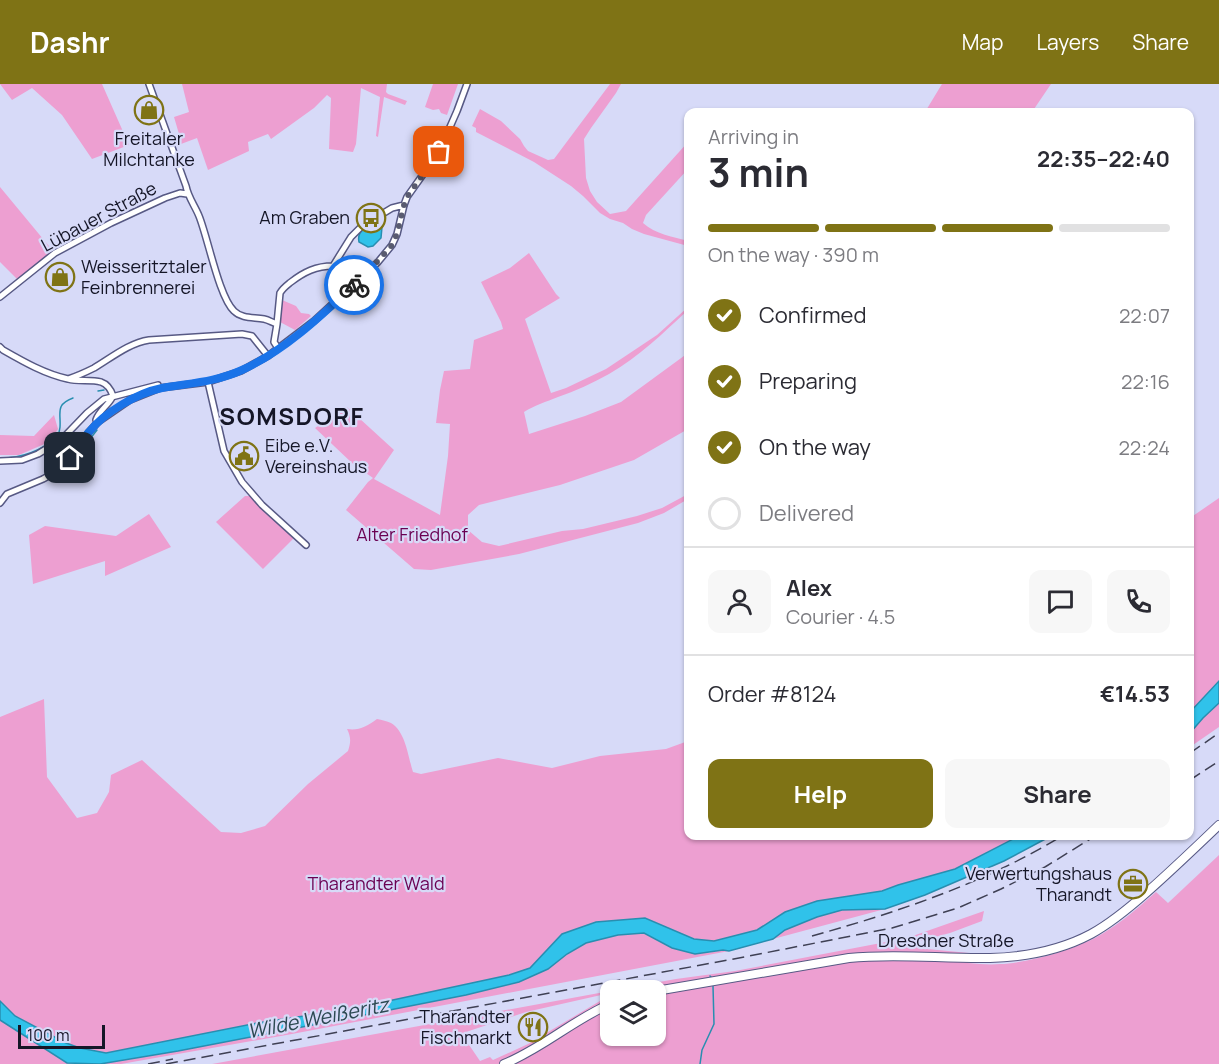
<!DOCTYPE html>
<html lang="en">
<head>
<meta charset="utf-8">
<style>
	body { margin:0; font-family:Manrope,sans-serif; background:#f7f7f7; color:#2b2b33; height:100vh; display:flex; flex-direction:column; font-size:22px; white-space:nowrap }
	* { box-sizing:border-box; margin:0 }
	p { font-size:20px; color:#7c7c81 }
	.icon { flex:none; width:33px; height:33px; fill:none; stroke:currentColor; stroke-width:2; stroke-linecap:round; stroke-linejoin:round }
	.map { position:relative; flex:1; overflow:hidden }
	.details { position:absolute; left:684px; top:24px; width:510px; height:732px; display:flex; flex-direction:column; background:#fff; border-radius:12px; box-shadow:0 2px 4px #0004 }
	.details>* { flex:none }
	.tools { position:absolute; left:600px; top:896px; display:grid; gap:12px }
	.tools a { display:grid; place-items:center; width:66px; height:66px; border-radius:12px; background:#fff; box-shadow:0 2px 4px #0004; font-size:30px }
	.scale { position:absolute; left:18px; bottom:15px; width:87px; box-sizing:border-box; padding-left:6px; border:3px solid #151627; border-top:0; font-size:16px; line-height:21px; white-space:nowrap; color:#151627; -webkit-text-stroke:4px #d7daf8; paint-order:stroke }
	.pin { position:absolute; display:grid; place-items:center; width:51px; height:51px; color:#fff; margin:-26px; border-radius:12px; box-shadow:0 3px 9px #0006 }
	.courier { position:absolute; display:grid; place-items:center; width:60px; height:60px; margin:-30px; border:4px solid #1a73e8; border-radius:50%; background:#fff; color:#222; box-shadow:0 2px 8px #0007 }
	.summary em { font-style:normal; font-weight:700 }
	.summary div { display:flex; flex-direction:column-reverse }
	.summary { display:flex; align-items:center; justify-content:space-between; height:102px; padding:0 24px }
	h1 { font-size:39px; font-weight:700; line-height:45px }
	.bar { display:grid; grid-template-columns:repeat(4,1fr); gap:9px 6px; align-content:center; height:72px; padding:0 24px }
	.bar i { height:8px; border-radius:4px; background:#e1e1e2 }
	.bar .on { background:#7f7315 }
	.bar p { grid-column:span 4 }
	.line { display:flex; align-items:center; gap:15px; padding:0 24px; border-top:2px solid #e1e1e2 }
	.line div { flex:1 }
	.round { display:grid; place-items:center; flex:none; width:63px; height:63px; border-radius:12px; background:#f7f7f7 }
	ol { padding:0 24px; list-style:none }
	li { display:flex; align-items:center; gap:18px; height:66px }
	li p { margin-inline-start:auto }
	li .icon { padding:6px; border-radius:50%; background:#7f7315; color:#fff; stroke-width:4 }
	li:last-child { color:#7c7c81 }
	li i { width:33px; height:33px; border:3px solid #e1e1e2; border-radius:50% }
	.button { display:flex; gap:12px; margin-top:auto; padding:12px 24px }
	.button a { flex:1; height:69px; border-radius:12px; background:#7f7315; color:#fff; font-size:24px; font-weight:700; line-height:69px; text-align:center }
	.button a+a { background:#f7f7f7; color:#2b2b33 }
	header { display:flex; align-items:center; gap:36px; box-sizing:border-box; height:84px; padding:0 30px; background:#7f7315; color:#fff }
	header strong { font-size:28px }
	nav { display:flex; gap:33px; margin-inline-start:auto; font-size:21px }
	.map>svg:first-child { display:block }
	.green { fill:#ed9fd1 }
	.water { fill:#30c2ea; stroke:#288eb0; stroke-width:1.5 }
	.lines { fill:none; stroke-linecap:round; stroke-linejoin:round }
	.stream { stroke:#288eb0; stroke-width:1.5 }
	.minor-casing { stroke:#575984; stroke-width:8 }
	.secondary-casing { stroke:#575984; stroke-width:10 }
	.minor { stroke:#fff; stroke-width:5 }
	.secondary { stroke:#fff; stroke-width:8 }
	.rail { stroke:#3f4054; stroke-width:1.5; stroke-dasharray:12 6; stroke-linecap:butt }
	.done { stroke:#595b70; stroke-width:6; stroke-dasharray:0 10.8 }
	.route { stroke:#1a73e8; stroke-width:8 }
	.labels { text-anchor:middle; stroke-width:4.5; stroke-linejoin:round; paint-order:stroke }
	.poi-label { font-size:18px; fill:#151627; stroke:#d7daf8; text-anchor:end }
	.street-label { font-size:18px; fill:#151627; stroke:#d7daf8 }
	.park-label { font-size:18px; fill:#6a0052; stroke:#d7daf8 }
	.water-label { font-size:20px; font-style:italic; fill:#2c4952; stroke:#d7daf8 }
	.district-label { font-size:24px; font-weight:bold; letter-spacing:1.5px; fill:#151627; stroke:#d7daf8 }
</style>
</head>
<body>
<header>
<strong>Dashr</strong>
<nav><a>Map</a><a>Layers</a><a>Share</a></nav>
</header>
<div class="map">
<svg width="1219" height="980" viewBox="0 0 1219 980">
	<rect width="100%" height="100%" fill="#d7daf8"/>
	<!-- green -->
	<path class="green" d="M0,0H102L129,61L92,75L62,31L32,4L12,16Z
		M182,0H387L386,8L388,10L407,17L405,21L384,13L378,53L376,52L380,13L361,4L356,60L353,68L329,65L331,14L327,11L314,24L271,55L268,50L248,58L249,67L208,86L197,54L181,60L178,51L179,50L174,33L189,28Z
		M433,0H458L447,31L441,29L439,25L433,26L425,23Z
		M610,0H621L616,9L591,44L584,55L586,94L590,107L597,118L610,130L626,127L688,58V85L646,131L643,139C655,150 674,153 688,157V162L644,150L632,145L623,139L610,135L600,129L583,112L571,102L534,78L476,48V44L472,42L480,25L501,37L520,55L524,62L528,67L548,76L554,75Z
		M942,0H1051L1032,28H925Z
		M0,103L53,167L17,195L0,178Z
		M529,169L556,210L560,214L525,235L551,309L566,304L606,285L657,251L688,223V226C663,249 639,273 609,290C593,299 575,307 558,313C546,318 535,321 524,328L529,350L585,332L621,318L688,269V345L634,376L560,401L479,421L468,431V446L482,458L499,462L562,447L583,445L637,432L662,424L688,410V415L664,429L638,439L519,470L431,486L414,485L346,426L368,398L373,394L352,379L315,344L347,323L394,366L374,395L440,431L448,372L450,340L436,339L440,306L444,287L470,285L474,256L503,245L501,238L481,198L510,184Z
		M282,216L296,222L301,229L309,230L311,232L295,246L280,238Z
		M54,331L58,345L49,358L19,371H0V351L34,352Z
		M245,412H250L258,420L265,424L294,454L263,485L216,438Z
		M1219,414V597L1190,628V434Z
		M149,430L171,463L105,492V477L33,500L29,451L45,442L116,452Z
		M44,615L47,693L77,734L97,729L109,708L111,691L142,676L221,748L241,749L265,742L308,700L348,667C351,658 351,653 347,645C359,647 367,642 377,635C382,636 387,637 391,639C406,648 408,673 413,688L421,690L498,674L552,684L600,672L666,665L688,657V752H1019L955,785L898,801L882,807L842,814L785,828L757,846L714,857L694,855L645,834L596,838L562,850L530,884L509,891L351,925L257,939L106,969L80,964L66,959L15,932L0,917V633Z
		M1219,619V643L1190,663V649L1203,634Z
		M1219,771V980H212L610,907V909L526,928L466,948L463,952L480,977L490,973L493,976L528,960L610,911V951H656V906H614L676,895L735,887L907,854L984,827L982,837L950,849L920,857L917,864L969,869L968,879C979,880 990,881 1000,880C1029,879 1077,865 1102,850C1122,838 1139,823 1156,808L1168,819Z
		M885,825L773,855L785,846L817,833L842,826Z
		M644,849L707,869L723,866L729,867L292,950L121,980H100L178,967L354,933L466,911L519,898L548,885L567,870L586,859L618,851Z
		M0,936L67,979L80,980H0Z"/>
	<!-- water -->
	<path class="water" d="M380,136L382,143L381,154L373,162L368,163L359,158C356,145 370,141 380,136Z
		M1219,597V619L1203,634L1190,649V628Z
		M1019,752H1051L1004,777L925,811L885,825L842,826L817,833L785,846L773,855L729,867L723,866L695,870L672,864L644,849L618,851L586,859L567,870L548,885L519,898L466,911L354,933L178,967L100,980L67,979L0,936V917L15,932L66,959L80,964L106,969L257,939L351,925L509,891L530,884L562,850L596,838L645,834L694,855L714,857L757,846L785,828L817,817L882,807L898,801L955,785Z"/>
	<g class="lines">
		<!-- stream -->
		<path class="stream" d="M98,307L104,306
			M65,356L74,361
			M82,365L97,346
			M0,374C24,374 39,367 58,353C58,353 60,344 60,343C61,328 55,321 73,314
			M710,892L711,893
			M700,980L702,966L714,940L713,902"/>
		<!-- minor casing -->
		<g class="minor-casing">
			<path id="minor" d="M149,0L186,102C188,113 195,122 199,132C208,154 219,213 234,227C242,235 254,233 264,235C269,236 273,239 277,240L274,258L278,264
				M342,212L336,199L333,182L351,153L362,142L392,124L404,121
				M0,213L55,169L111,139L165,114L180,109L187,110
				M277,240L280,209C283,204 286,202 291,198C304,188 316,182 333,182
				M0,263L3,266C24,278 45,290 68,295C78,298 91,295 101,298C107,300 111,306 113,312
				M68,295C77,292 86,288 94,284C111,274 129,259 149,256L242,250L252,252L268,272
				M208,298L224,367L242,398L262,421L306,461
				M98,338L96,336C99,326 109,321 113,312
				M0,377L22,376L38,370L51,362L62,355L87,329L104,315L158,301
				M0,419L7,410L43,395L52,390L70,374L88,349L98,338L130,316L160,304L208,298L241,287L268,272L314,237L378,178L392,161L397,150L404,121L407,113L439,68L457,27L467,0"/>
		</g>
		<!-- secondary casing -->
		<g class="secondary-casing">
			<path id="secondary" d="M656,907L849,874C896,869 943,875 990,874C1024,873 1061,866 1091,850C1111,839 1129,824 1146,809C1171,787 1195,764 1219,741
				M504,980C543,964 573,936 610,920"/>
		</g>
		<!-- minor -->
		<use href="#minor" class="minor"/>
		<!-- secondary -->
		<use href="#secondary" class="secondary"/>
		<!-- rail -->
		<path class="rail" d="M1190,669L1219,649
			M1190,696L1219,677
			M812,852C898,828 985,799 1062,752
			M148,980L173,975
			M166,980L739,874L892,844L958,824L1001,805L1045,783L1095,752"/>
	</g>
	<g class="lines">
		<!-- done -->
		<path class="done" d="M354,201L378,177L392,161L397,150L404,121L407,113L439,68"/>
		<!-- route -->
		<path class="route" d="M70,374C76,365 82,356 89,348C105,328 137,309 162,304C190,299 216,298 242,286C284,267 320,233 354,201"/>
	</g>
	<!-- icons -->
	<defs>
		<g id="shop-ring" transform="scale(1.5)"><circle r="9.5" fill="#d7daf8" stroke="#7f7315" stroke-width="1.5"/><path d="M-5-2.5h2.3a2.7 3.5 0 0 1 5.4 0H5L5.5 6h-11ZM-1.5-2.5h3a1.5 2.3 0 0 0-3 0Z" fill="#7f7315"/></g>
		<g id="bus-ring" transform="scale(1.5)"><circle r="9.5" fill="#d7daf8" stroke="#7f7315" stroke-width="1.5"/><path d="M-5-6H5V4H4V6H2V4H-2V6H-4V4H-5ZM-3.5-4V0h7V-4ZM-3.5 1.2v1.5H-2V1.2ZM2 1.2v1.5H3.5V1.2Z" fill="#7f7315"/></g>
		<g id="civic-ring" transform="scale(1.5)"><circle r="9.5" fill="#d7daf8" stroke="#7f7315" stroke-width="1.5"/><path d="M-.6-6.5H3V-4.5H.6V-3L4-1V1h2V6H-6V1h2V-1L-.6-3ZM-1.2 2.5V6h2.4V2.5Z" fill="#7f7315"/></g>
		<g id="office-ring" transform="scale(1.5)"><circle r="9.5" fill="#d7daf8" stroke="#7f7315" stroke-width="1.5"/><path d="M-6-3h4V-5.5h4V-3h4V5H-6ZM-1-4.5V-3h2v-1.5ZM-6 0V1H6V0Z" fill="#7f7315"/></g>
		<g id="restaurant-ring" transform="scale(1.5)"><circle r="9.5" fill="#d7daf8" stroke="#7f7315" stroke-width="1.5"/><path d="M-5-6h1v4h1v-4h1v4h1v-4h1v5L-1.5 .5V6h-2V.5L-5-1ZM5-6V6H3V1.5H1.5Q1.5-4 5-6Z" fill="#7f7315"/></g>
	</defs>
	<g fill-rule="evenodd">
		<use href="#shop-ring" x="149" y="26"/>
		<use href="#bus-ring" x="371" y="134"/>
		<use href="#shop-ring" x="60" y="193"/>
		<use href="#civic-ring" x="244" y="372"/>
		<use href="#office-ring" x="1133" y="800"/>
		<use href="#restaurant-ring" x="533" y="943"/>
	</g>
	<g class="labels">
		<!-- poi labels -->
		<g class="poi-label">
			<text x="149" y="61" text-anchor="middle">Freitaler<tspan x="149" dy="21">Milchtanke</tspan></text>
			<text x="350" y="140">Am Graben</text>
			<text x="81" y="189" text-anchor="start">Weisseritztaler<tspan x="81" dy="21">Feinbrennerei</tspan></text>
			<text x="265" y="368" text-anchor="start">Eibe e.V.<tspan x="265" dy="21">Vereinshaus</tspan></text>
			<text x="1112" y="796">Verwertungshaus<tspan x="1112" dy="21">Tharandt</tspan></text>
			<text x="512" y="939">Tharandter<tspan x="512" dy="21">Fischmarkt</tspan></text>
		</g>
		<!-- street labels -->
		<g class="street-label">
			<text transform="translate(99 133) rotate(-28)" y="6">Lübauer Straße</text>
			<text x="946" y="863">Dresdner Straße</text>
		</g>
		<!-- park labels -->
		<g class="park-label">
			<text x="412" y="457">Alter Friedhof</text>
			<text x="376" y="806">Tharandter Wald</text>
		</g>
		<!-- water labels -->
		<g class="water-label">
			<text transform="translate(318 934) rotate(-11)" y="7">Wilde Weißeritz</text>
		</g>
		<!-- district labels -->
		<g class="district-label">
			<text x="292" y="341">SOMSDORF</text>
		</g>
	</g>
</svg>
<div class="tools">
<a><svg class="icon" aria-label="layers" viewBox="0 0 24 24"><path d="M12 4l9 5-9 5-9-5zM3 14l9 5 9-5"/></svg></a>
</div>
<div class="scale">100 m</div>
<div class="pin" style="left:439px;top:68px;background:#ea580c"><svg class="icon" aria-label="bag" viewBox="0 0 24 24"><path d="M5 8h14l-1 12H6zM9 8a3 3 0 0 1 6 0"/></svg></div>
<div class="pin" style="left:70px;top:374px;background:#1f2937"><svg class="icon" aria-label="home" viewBox="0 0 24 24"><path d="M3 11l9-7 9 7M6 9v11h12V9"/></svg></div>
<div class="courier" style="left:354px;top:201px"><svg class="icon" aria-label="bike" viewBox="0 0 24 24"><circle cx="6" cy="16" r="4"/><circle cx="18" cy="16" r="4"/><path d="M6 16l4-8h5l3 8M10 8l3 8H6M13 5h3"/></svg></div>
<section class="details">
<div class="summary"><div><h1>3 min</h1><p>Arriving in</p></div><em>22:35–22:40</em></div>
<div class="bar"><i class="on"></i><i class="on"></i><i class="on"></i><i></i><p>On the way · 390 m</p></div>
<ol>
<li><svg class="icon" aria-label="check" viewBox="0 0 24 24"><path d="M5 12l5 5 9-10"/></svg>Confirmed<p>22:07</p></li>
<li><svg class="icon" aria-label="check" viewBox="0 0 24 24"><path d="M5 12l5 5 9-10"/></svg>Preparing<p>22:16</p></li>
<li><svg class="icon" aria-label="check" viewBox="0 0 24 24"><path d="M5 12l5 5 9-10"/></svg>On the way<p>22:24</p></li>
<li><i></i>Delivered</li>
</ol>
<div class="line" style="height:108px"><a class="round"><svg class="icon" aria-label="person" viewBox="0 0 24 24"><circle cx="12" cy="8" r="4"/><path d="M4 21q1-7 8-7t8 7"/></svg></a><div><b>Alex</b><p>Courier · 4.5</p></div><a class="round"><svg class="icon" aria-label="chat" viewBox="0 0 24 24"><path d="M4 5h16v11H9l-5 4z"/></svg></a><a class="round"><svg class="icon" aria-label="phone" viewBox="0 0 24 24"><path d="M5 4h4l2 5-3 2q2 4 5 5l2-3 5 2v4C11 20 4 13 5 4z"/></svg></a></div>
<div class="line" style="height:78px"><div>Order #8124</div><b>€14.53</b></div>
<div class="button"><a>Help</a><a>Share</a></div>
</section>
</div>
</body>
</html>
